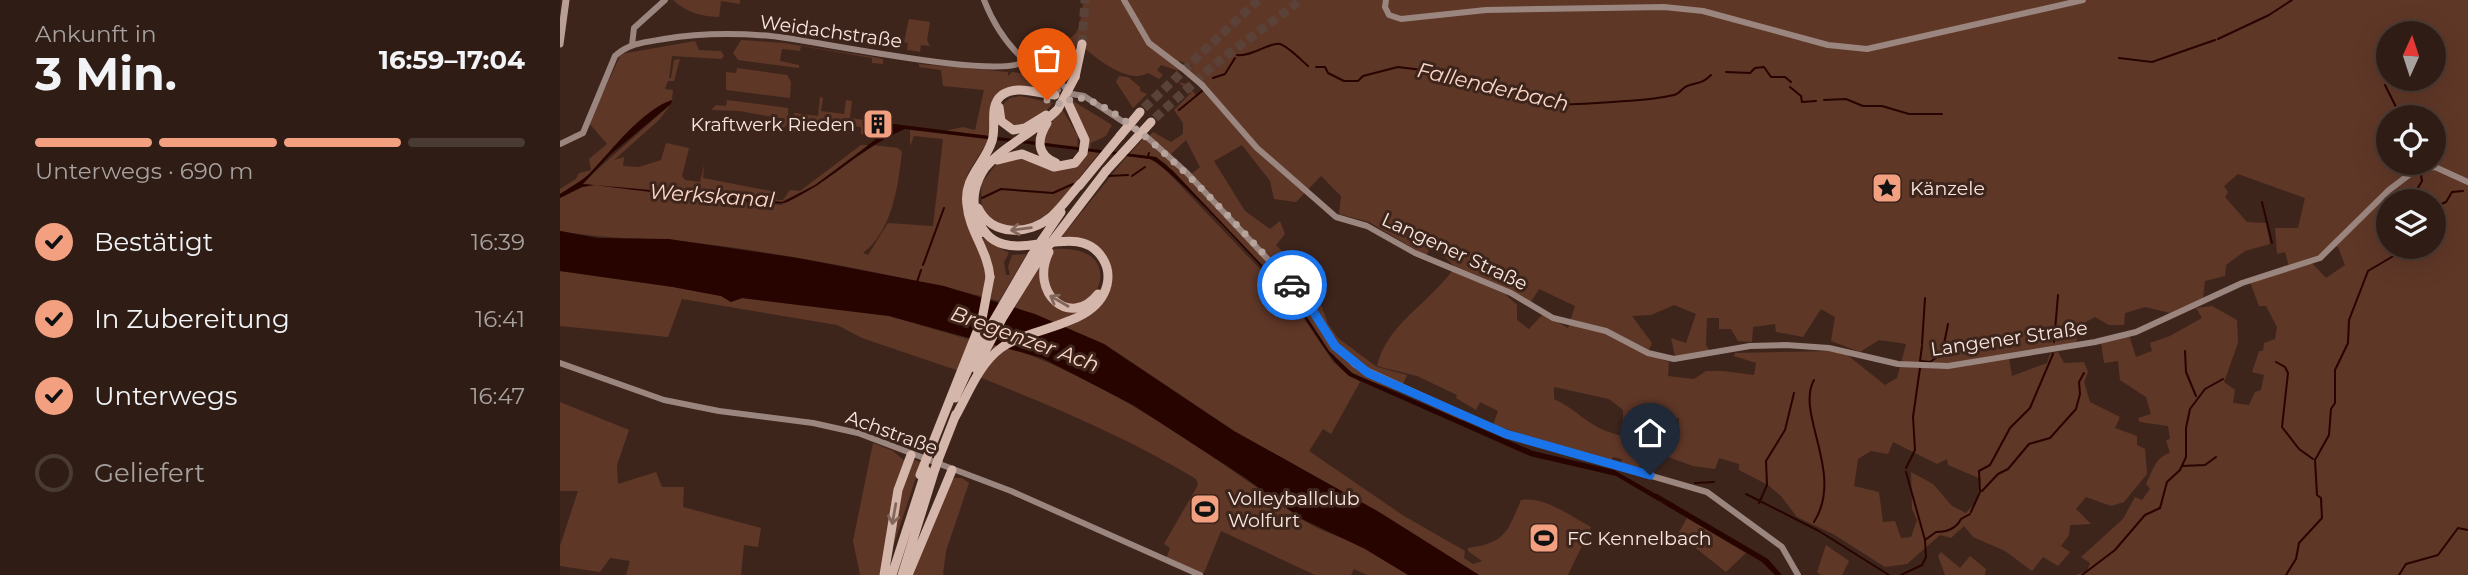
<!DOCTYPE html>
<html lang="de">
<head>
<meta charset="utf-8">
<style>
	body { margin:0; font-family:Montserrat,sans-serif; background:#3a2922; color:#f1f3f6; height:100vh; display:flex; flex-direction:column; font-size:26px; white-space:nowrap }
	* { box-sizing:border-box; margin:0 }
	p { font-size:23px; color:#a7a1a0 }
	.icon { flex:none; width:38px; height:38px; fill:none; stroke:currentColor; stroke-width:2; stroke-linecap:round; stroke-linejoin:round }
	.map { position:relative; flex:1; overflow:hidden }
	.sheet { display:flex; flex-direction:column; background:#2e1c15; width:560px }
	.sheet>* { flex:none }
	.needle { width:46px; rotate:3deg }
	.controls { position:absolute; left:1816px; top:21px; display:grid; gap:14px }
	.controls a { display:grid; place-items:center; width:70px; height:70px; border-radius:50%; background:#2e1c15; box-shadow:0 7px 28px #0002,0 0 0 2px #493a34; font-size:35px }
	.pin { position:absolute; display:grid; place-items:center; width:60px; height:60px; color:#fff; margin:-72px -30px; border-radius:50% 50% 50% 0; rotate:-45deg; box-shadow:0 0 7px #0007 }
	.pin .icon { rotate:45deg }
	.courier { position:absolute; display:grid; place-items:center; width:70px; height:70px; margin:-35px; border:5px solid #1a73e8; border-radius:50%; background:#fff; color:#222; box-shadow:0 2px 9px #0007 }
	.head em { font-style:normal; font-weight:700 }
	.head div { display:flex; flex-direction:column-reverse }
	.head { display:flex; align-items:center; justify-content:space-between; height:119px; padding:0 35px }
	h1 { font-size:46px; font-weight:700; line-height:52px }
	.bar { display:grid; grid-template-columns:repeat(4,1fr); gap:10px 7px; align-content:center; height:84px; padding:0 35px }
	.bar i { height:9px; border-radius:5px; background:#493a34 }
	.bar .current { background:#f2a080 }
	.bar p { grid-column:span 4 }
	ol { padding:0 35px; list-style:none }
	li { display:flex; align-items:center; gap:21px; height:77px }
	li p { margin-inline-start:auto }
	li .icon { padding:7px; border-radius:50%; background:#f2a080; color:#111; stroke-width:4 }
	li:last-child { color:#a7a1a0 }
	li i { width:38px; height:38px; border:4px solid #493a34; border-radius:50% }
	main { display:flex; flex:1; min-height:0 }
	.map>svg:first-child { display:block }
	.green { fill:#5f3727; fill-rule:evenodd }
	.water { fill:#280400 }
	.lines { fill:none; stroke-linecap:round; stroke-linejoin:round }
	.stream { stroke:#280400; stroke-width:2 }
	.canal { stroke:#280400; stroke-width:4.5 }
	.highway-tunnel { stroke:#5a4239; stroke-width:9; stroke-dasharray:9 4.5; stroke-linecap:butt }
	.secondary { stroke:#9b867f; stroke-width:6 }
	.primary { stroke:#ba9f95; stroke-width:7 }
	.highway { stroke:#d5b6aa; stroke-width:9 }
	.secondary-bridge { stroke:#9b867f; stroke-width:6 }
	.highway-bridge { stroke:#d5b6aa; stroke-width:9 }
	.oneway { stroke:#82665c }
	.done { stroke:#b6a39b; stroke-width:7; stroke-dasharray:0 12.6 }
	.route { stroke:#1a73e8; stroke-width:9 }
	.labels { text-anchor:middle; stroke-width:6; stroke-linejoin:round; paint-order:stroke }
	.street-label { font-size:19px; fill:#f7e7e0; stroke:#3e251c }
	.poi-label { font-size:19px; fill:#f7e7e0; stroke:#3e251c; text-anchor:start }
	.water-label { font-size:21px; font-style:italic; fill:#fcd7c9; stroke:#3e251c }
</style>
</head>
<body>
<main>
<section class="sheet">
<div class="head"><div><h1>3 Min.</h1><p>Ankunft in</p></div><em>16:59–17:04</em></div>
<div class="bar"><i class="current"></i><i class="current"></i><i class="current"></i><i></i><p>Unterwegs · 690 m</p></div>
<ol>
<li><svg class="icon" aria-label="check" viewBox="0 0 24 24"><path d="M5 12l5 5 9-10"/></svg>Bestätigt<p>16:39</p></li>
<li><svg class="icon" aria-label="check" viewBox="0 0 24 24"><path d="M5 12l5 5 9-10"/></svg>In Zubereitung<p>16:41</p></li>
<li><svg class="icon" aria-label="check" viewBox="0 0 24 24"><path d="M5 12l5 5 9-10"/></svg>Unterwegs<p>16:47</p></li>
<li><i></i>Geliefert</li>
</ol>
</section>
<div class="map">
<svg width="1908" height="575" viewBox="0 0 1908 575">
	<rect width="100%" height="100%" fill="#3e251c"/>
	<!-- green -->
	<path class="green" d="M113,0H180V4L161,1L159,17C140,16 128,13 113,0Z
		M524,0H1908V575H1516L1527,571L1530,563L1521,557L1563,519L1575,497L1582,500L1590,489L1586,484C1593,471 1595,457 1610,453L1606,440L1610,439L1608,426L1580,422L1578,418L1591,414L1586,397L1560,380L1558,361L1544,363L1541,342L1569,335L1576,357L1592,351L1590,343L1610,336L1642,318L1636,308L1652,306L1677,320L1678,343L1664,382L1675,390L1673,403L1689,405L1695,392L1701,390L1704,375L1692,372L1699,351H1703L1704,343L1715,339L1717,327L1706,306H1699L1690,282L1752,263L1766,278L1785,265L1778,247L1774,246L1759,257L1729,267L1725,252L1717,254L1715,228H1738L1745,198L1678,174L1664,186L1668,192L1665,197L1687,222L1706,223L1710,244L1685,251L1666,265L1665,276L1645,281L1643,298L1610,313L1585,307L1565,313L1564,325H1549L1535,317L1519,326L1516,343L1449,358L1452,376L1487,363L1490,354L1498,352L1504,363L1524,362L1528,372L1524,382L1530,402L1560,417L1555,428L1577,436V445L1585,449L1587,474L1564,502L1551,506L1526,497L1516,509L1531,524L1510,525L1509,535L1501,546L1510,552L1498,566L1483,557L1472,571L1445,551L1413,537L1404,526L1391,538L1380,535L1347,564L1325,567L1273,534L1237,517L1221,496L1208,485L1179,470V464L1159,458L1155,469L1133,466L1097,453L1095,459L1081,461L1078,470L1061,465L1062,459L1053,457L1051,462L933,425L938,411L920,402L916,410L896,398L897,395L857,376L817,366C827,324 867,305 892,271L945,294L957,305V320L969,329L983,314L1008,328L1015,306L979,289L971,302L898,270L885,257L886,252L871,246L866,256L809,222L779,214L781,196L761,176L736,202L714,199L710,181L682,145L654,161L685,211L710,229L720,221L725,234L716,245L754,285L768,324L778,338L817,367L847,375L842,386L795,363L781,350L756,311L630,175L640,167L626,140L610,155L589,136L593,132L611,142L623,134V123L614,110L631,93L618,82L626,84L637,96L647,87L629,71L633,66L619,61V71L601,65L597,70L603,75L599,79L588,73C567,85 535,57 518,43L516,47L497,49L490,57L491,69L505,82L475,64L487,60L502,40C524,38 519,16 524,0ZM1829,33H1874V79H1829ZM1829,117H1874V163H1829ZM1829,201H1874V247H1829ZM1114,305L1136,314L1126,343L1111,338L1115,356L1150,351L1146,345L1147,318H1159V329H1171L1178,341L1192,342L1193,327L1215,324L1216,332L1243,337L1261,309L1275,317L1271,341L1300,352L1319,340L1346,344L1337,378L1325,385L1286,354L1270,351L1175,353L1174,356L1196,363L1194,375L1163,371H1146L1134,379L1108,376L1109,362L1087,354L1092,343L1072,316L1091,315ZM994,387L1049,399L1063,410V422L1119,418L1118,442C1094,440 1069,440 1046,431C1027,424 1013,407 994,399ZM1333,442L1377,464L1387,459L1388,465L1421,479L1416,502L1406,513L1392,506L1373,484L1351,472L1352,509L1357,520L1351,537L1341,538L1335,521L1323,522L1319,492L1294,486L1298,459L1311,451L1328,454Z
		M349,19L370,22L367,40L370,46L361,45L360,52L347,50L348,43L344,42Z
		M181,40L224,43L313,57L323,59V64L312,63V58L241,46L240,51L222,49L220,61L239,65V68L178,60L173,53Z
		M135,41L139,50L161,51L164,56L161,59L112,56L109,78H111L114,60L120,59L114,81H108L105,89L113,90L112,100C82,110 52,150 31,172C23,181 10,187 0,194V189L16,179L19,173L31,170L29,159L47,144L29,123L61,54Z
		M359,64L448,72V76L452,72L470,74L495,91L441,93L429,136L385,131L403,127L415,130L424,90L383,86L381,70L359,67Z
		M177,68L227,75L231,82L230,98L166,90V72L176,73Z
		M559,76L568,77L580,87V91L587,94L573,108L556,82Z
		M460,96L493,103L485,112L458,128L443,121L442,105L450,98Z
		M260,97L263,98L261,111L284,114L286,100L292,101L290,118L317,122L302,121L304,134H301V127L246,120L244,131L233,132L234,113L258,116Z
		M167,100L228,108V123L223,129H220L224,119L179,111L151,110L156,105L166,106Z
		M513,101L552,125L546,136L531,143L530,149H527Z
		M111,104L99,120L54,160L64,157L63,166L79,167L101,160L106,143L129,148L122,176L125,180L140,182L144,165L143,178L216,192L217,200H223L230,190L240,191L301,145H308L255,185L221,202L21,184Z
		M502,109L518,136L517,147L483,143L487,128Z
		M350,130L429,139L408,173L403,192L427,267L425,297C331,274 235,255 138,243C91,237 46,240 0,231V198L22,187L34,185L221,205L257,186L313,145L338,148L342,152C338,185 333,230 303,253L308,255L328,223L373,226L383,139L354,136L350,146Z
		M584,138L609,158L743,299L783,358L806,374L904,417L902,421L849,395L801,378L783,367L769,351L737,302L606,164L596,157L569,154Z
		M527,151L539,153L490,214L470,226L443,227L422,211L421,184L437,163L458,156L495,170Z
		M567,156L590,159L601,165L736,307L774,363L800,382L771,434L763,429L749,451L844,516L905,551L904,558L913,564L922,561L908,551V548C945,543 947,533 961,500C985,496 1010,516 1031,527L1008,575H919L819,512L674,431L544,344L455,307L480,266C494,380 609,237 496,245C545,230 566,286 518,314L520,317C568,295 555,235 500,239Z
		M421,237L449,253L444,262L446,275H450L448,267L452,255L467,254L439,301L431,299L433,275Z
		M493,249C568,243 540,317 504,303C498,301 492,293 487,289L489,257Z
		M0,271L113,287L161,296L171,302L182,298L329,316L411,340L399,371L302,338L277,325L122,299L108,337L0,326Z
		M435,343C547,378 644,451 740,518C754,528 771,534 788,540C809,548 829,562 848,575H807L794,569L791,575H755L661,531L643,575L606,559L610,548L604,544L638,485L636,479C567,437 494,407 419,377Z
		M0,402L69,430L57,465L58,484L96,472L102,487H124L123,507L201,528L198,547L184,545L181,575H66L70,561L50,558L40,572L0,566V546L18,491H0Z
		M313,443L333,451L346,462L323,575H300L293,541Z
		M353,460L361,462L333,547L340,491Z
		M392,478H402L409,483L386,551L383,575H351Z
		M1127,518L1186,553L1166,572L1118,534Z
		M1266,545L1289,561L1282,575H1261L1257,572Z
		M1381,552L1400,568L1410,556L1426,569L1425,575H1385L1378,556Z"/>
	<!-- water -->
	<path class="water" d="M112,100L111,104L51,154L23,184L223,202L255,185L301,151L323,133L326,123L596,157L613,171L737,302L769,351L792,373L973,451L1054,470L1101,497L1099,501L1107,505L1109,501L1208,559L1222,575H1215L1202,562L1056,476L970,456L789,376C767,357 757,334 740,312C720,286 614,169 590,159L345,129C303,146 269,183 227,202C213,209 62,188 34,185L22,187L0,198V194C10,187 23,181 31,172C52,150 82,110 112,100Z
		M0,231L38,238L109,239L238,258L384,286L475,314L544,344L674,431L819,512L919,575H848L805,549L742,519L684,477L573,405L482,358L329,316L182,298L171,302L161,296L113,287L0,271Z"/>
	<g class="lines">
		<!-- stream -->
		<path class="stream" d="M1658,39L1709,15L1732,0
			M677,55C693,57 711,41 720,44C729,47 741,60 748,66
			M1559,58L1592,62L1655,40
			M756,67H765L768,73L784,81H798L803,76L838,67L862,70L874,77L885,76L942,93L950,88C996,112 1020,103 1067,101C1085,100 1096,99 1114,95C1119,94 1122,88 1127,86C1138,82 1142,84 1151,75
			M1166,72L1190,73L1195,68L1204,67L1211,77H1225L1231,82
			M653,78L665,74L675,58
			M1825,85L1841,117
			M1230,87L1241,96L1242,102L1256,101
			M1264,100L1286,99L1303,106H1322L1349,114H1382
			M619,110L642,91
			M588,156L589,153
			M548,176L568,175
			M572,176L585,167
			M422,198L441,189L493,193L513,184
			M1850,201L1862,181L1861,175
			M1702,202L1712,243
			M1874,207L1886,202L1892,192L1903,191
			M363,265L384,208
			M357,282L361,270
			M1494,342L1498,295
			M1362,344L1365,298
			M1625,351L1626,372L1636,396
			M1382,354L1388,324
			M1360,361L1370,362L1380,355
			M1360,361L1362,346
			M1716,362L1725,367L1728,373L1722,427L1739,449L1753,459
			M1622,466L1645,465L1656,457
			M1346,468L1355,450L1353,417L1360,368
			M1346,472L1365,540
			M1135,483L1154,482
			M1422,491L1438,474L1448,469L1469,444L1490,438L1516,409L1520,394L1519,382L1524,373
			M1186,494L1259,531L1329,575
			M1199,503L1207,485L1206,461L1225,430L1234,393
			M1411,512L1420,492L1419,471L1430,465L1450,428L1470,408L1493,354
			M1254,522C1285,473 1235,414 1254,380
			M1341,575L1362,565L1366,557L1365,540L1376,532C1386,532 1396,529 1401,519L1410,514
			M1522,575L1555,550L1585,515L1600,508L1607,482L1620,470L1626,457V428L1630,409L1645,389L1663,379
			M1726,575L1736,559L1739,543L1762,518L1761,498L1757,495L1755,460L1769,435L1771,409L1775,403V370L1788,343L1789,320L1808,271L1835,255L1838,247
			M1839,575L1846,564L1878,555L1898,528L1908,530"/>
		<!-- canal -->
		<path class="canal" d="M1096,496L1113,506"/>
		<!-- highway-tunnel -->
		<path class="highway-tunnel" d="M522,44L525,0
			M584,108L698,0
			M595,118L655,64L741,0"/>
		<!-- secondary -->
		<path class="secondary" d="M424,0C436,31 455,56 482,74
			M564,0L589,43L622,68
			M826,0L825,7L829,15L841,19L926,10L1104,7L1143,11L1268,45L1307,49L1523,0
			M72,45L74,28L105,0
			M481,73L497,80L512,94L524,96L588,138L627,173L746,300L776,346L795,365L946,434L1147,492L1222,547L1238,575
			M491,80L498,90
			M642,85L697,148L776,217L807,226L855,253L951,293L993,318L1046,331L1088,353L1114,359L1190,346L1226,345L1269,348L1338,364L1388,366L1535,342L1576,332L1682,283L1760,258L1829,190L1858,168L1875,167L1908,182
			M0,144L23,133L55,56C69,43 86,42 104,39C139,33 177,33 211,36C253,40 440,81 465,61
			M0,363L104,400L159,411L253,423L298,433L451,491L640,575"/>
		<!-- primary -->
		<path class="primary" d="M0,44L6,0"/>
		<!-- highway -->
		<path class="highway" d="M515,77L522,44
			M439,107L441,121L453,130L465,128L486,115
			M487,123C477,139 476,155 496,163
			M437,160L462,154L494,167L515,163L523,153L525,140L508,103
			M519,186L560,136
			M418,208C432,237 469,235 491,217C502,207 511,194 521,183
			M410,219L420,233
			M494,239L546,171
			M482,240L501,212
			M489,252C469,293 510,329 538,294
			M430,277C428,251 409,231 407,205C403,178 424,165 432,141C437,126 428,106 442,95C457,84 479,94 495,95
			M416,369L443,317L483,253
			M395,398L419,346L472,255
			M394,419C408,395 418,365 441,348C471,326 537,327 547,285C549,276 548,267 543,259C515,211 437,283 416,214C411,198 416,181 425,168C442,147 475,132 496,111
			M378,460L396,414
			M324,575L338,490L351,455
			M332,575L366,470
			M342,575L375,469
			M348,575L392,470"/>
		<!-- secondary-bridge -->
		<path class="secondary-bridge" d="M622,68L642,85"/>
		<!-- highway-bridge -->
		<path class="highway-bridge" d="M498,109L515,77
			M560,136L580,112
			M546,171L591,122
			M483,253L494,239
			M472,255L482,240
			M375,469L378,460
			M360,475L422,319L430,277"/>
	</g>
	<!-- one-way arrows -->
	<defs><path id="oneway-shaft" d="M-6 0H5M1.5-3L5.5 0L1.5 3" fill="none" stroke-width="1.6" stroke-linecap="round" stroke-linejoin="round" transform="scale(1.75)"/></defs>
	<g class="oneway">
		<use href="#oneway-shaft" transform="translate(461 229) rotate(172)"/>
		<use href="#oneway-shaft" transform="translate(499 301) rotate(-150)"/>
		<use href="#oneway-shaft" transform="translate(334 514) rotate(100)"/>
	</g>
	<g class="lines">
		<!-- done -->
		<path class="done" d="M487,100L504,105L512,98C560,90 697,247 732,285"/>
		<!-- route -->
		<path class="route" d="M732,285L746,300L775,346L808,373L946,434L1090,475"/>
	</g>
	<!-- icons -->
	<defs>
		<g id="building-square" transform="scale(1.575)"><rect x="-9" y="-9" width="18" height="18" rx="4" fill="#f2a080" stroke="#3e251c"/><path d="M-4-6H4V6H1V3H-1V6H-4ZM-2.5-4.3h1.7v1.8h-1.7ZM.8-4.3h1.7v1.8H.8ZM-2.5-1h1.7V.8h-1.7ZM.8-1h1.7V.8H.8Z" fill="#111"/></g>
		<g id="sight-square" transform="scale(1.575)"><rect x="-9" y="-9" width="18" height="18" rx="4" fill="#f2a080" stroke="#3e251c"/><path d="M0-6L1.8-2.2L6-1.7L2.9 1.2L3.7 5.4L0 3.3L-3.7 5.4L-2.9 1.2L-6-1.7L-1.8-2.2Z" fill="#111"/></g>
		<g id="stadium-square" transform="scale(1.575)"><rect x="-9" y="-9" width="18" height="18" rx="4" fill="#f2a080" stroke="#3e251c"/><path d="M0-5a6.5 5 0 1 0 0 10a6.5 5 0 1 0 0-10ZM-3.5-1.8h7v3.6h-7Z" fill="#111"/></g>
	</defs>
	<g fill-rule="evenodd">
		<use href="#building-square" x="318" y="124"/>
		<use href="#sight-square" x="1327" y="188"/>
		<use href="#stadium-square" x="645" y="509"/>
		<use href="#stadium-square" x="984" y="538"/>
	</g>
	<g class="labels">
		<!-- street labels -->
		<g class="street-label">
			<text transform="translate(271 31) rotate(8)" y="7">Weidachstraße</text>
			<text transform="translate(895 251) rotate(25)" y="7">Langener Straße</text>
			<text transform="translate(1449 338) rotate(-8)" y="7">Langener Straße</text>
			<text transform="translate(332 432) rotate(20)" y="7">Achstraße</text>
		</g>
		<!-- poi labels -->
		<g class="poi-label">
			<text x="295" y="131" text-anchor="end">Kraftwerk Rieden</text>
			<text x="1350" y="195">Känzele</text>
			<text x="668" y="505">Volleyballclub<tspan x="668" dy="22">Wolfurt</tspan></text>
			<text x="1007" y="545">FC Kennelbach</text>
		</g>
		<!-- water labels -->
		<g class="water-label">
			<text transform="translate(933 87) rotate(13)" y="7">Fallenderbach</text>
			<text transform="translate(152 196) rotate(4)" y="7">Werkskanal</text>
			<text transform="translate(465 339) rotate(20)" y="7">Bregenzer Ach</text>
		</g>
	</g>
</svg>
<div class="controls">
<a><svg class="needle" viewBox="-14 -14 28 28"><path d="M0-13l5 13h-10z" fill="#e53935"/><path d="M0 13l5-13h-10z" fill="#a7a1a0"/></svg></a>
<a><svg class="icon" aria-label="locate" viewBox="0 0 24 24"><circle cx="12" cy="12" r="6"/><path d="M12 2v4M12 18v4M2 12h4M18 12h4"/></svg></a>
<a><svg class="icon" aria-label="layers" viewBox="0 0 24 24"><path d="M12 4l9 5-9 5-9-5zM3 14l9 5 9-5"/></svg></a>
</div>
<div class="pin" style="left:487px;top:100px;background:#ea580c"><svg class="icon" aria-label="bag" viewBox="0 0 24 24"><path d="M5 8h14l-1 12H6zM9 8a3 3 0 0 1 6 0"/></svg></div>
<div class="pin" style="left:1090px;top:475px;background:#1f2937"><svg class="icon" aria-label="home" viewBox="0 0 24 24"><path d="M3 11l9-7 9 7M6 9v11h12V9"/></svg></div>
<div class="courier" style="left:732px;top:285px"><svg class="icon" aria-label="car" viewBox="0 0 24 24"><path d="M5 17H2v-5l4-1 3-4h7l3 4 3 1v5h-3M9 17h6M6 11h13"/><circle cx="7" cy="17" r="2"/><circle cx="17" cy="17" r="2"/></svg></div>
</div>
</main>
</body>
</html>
